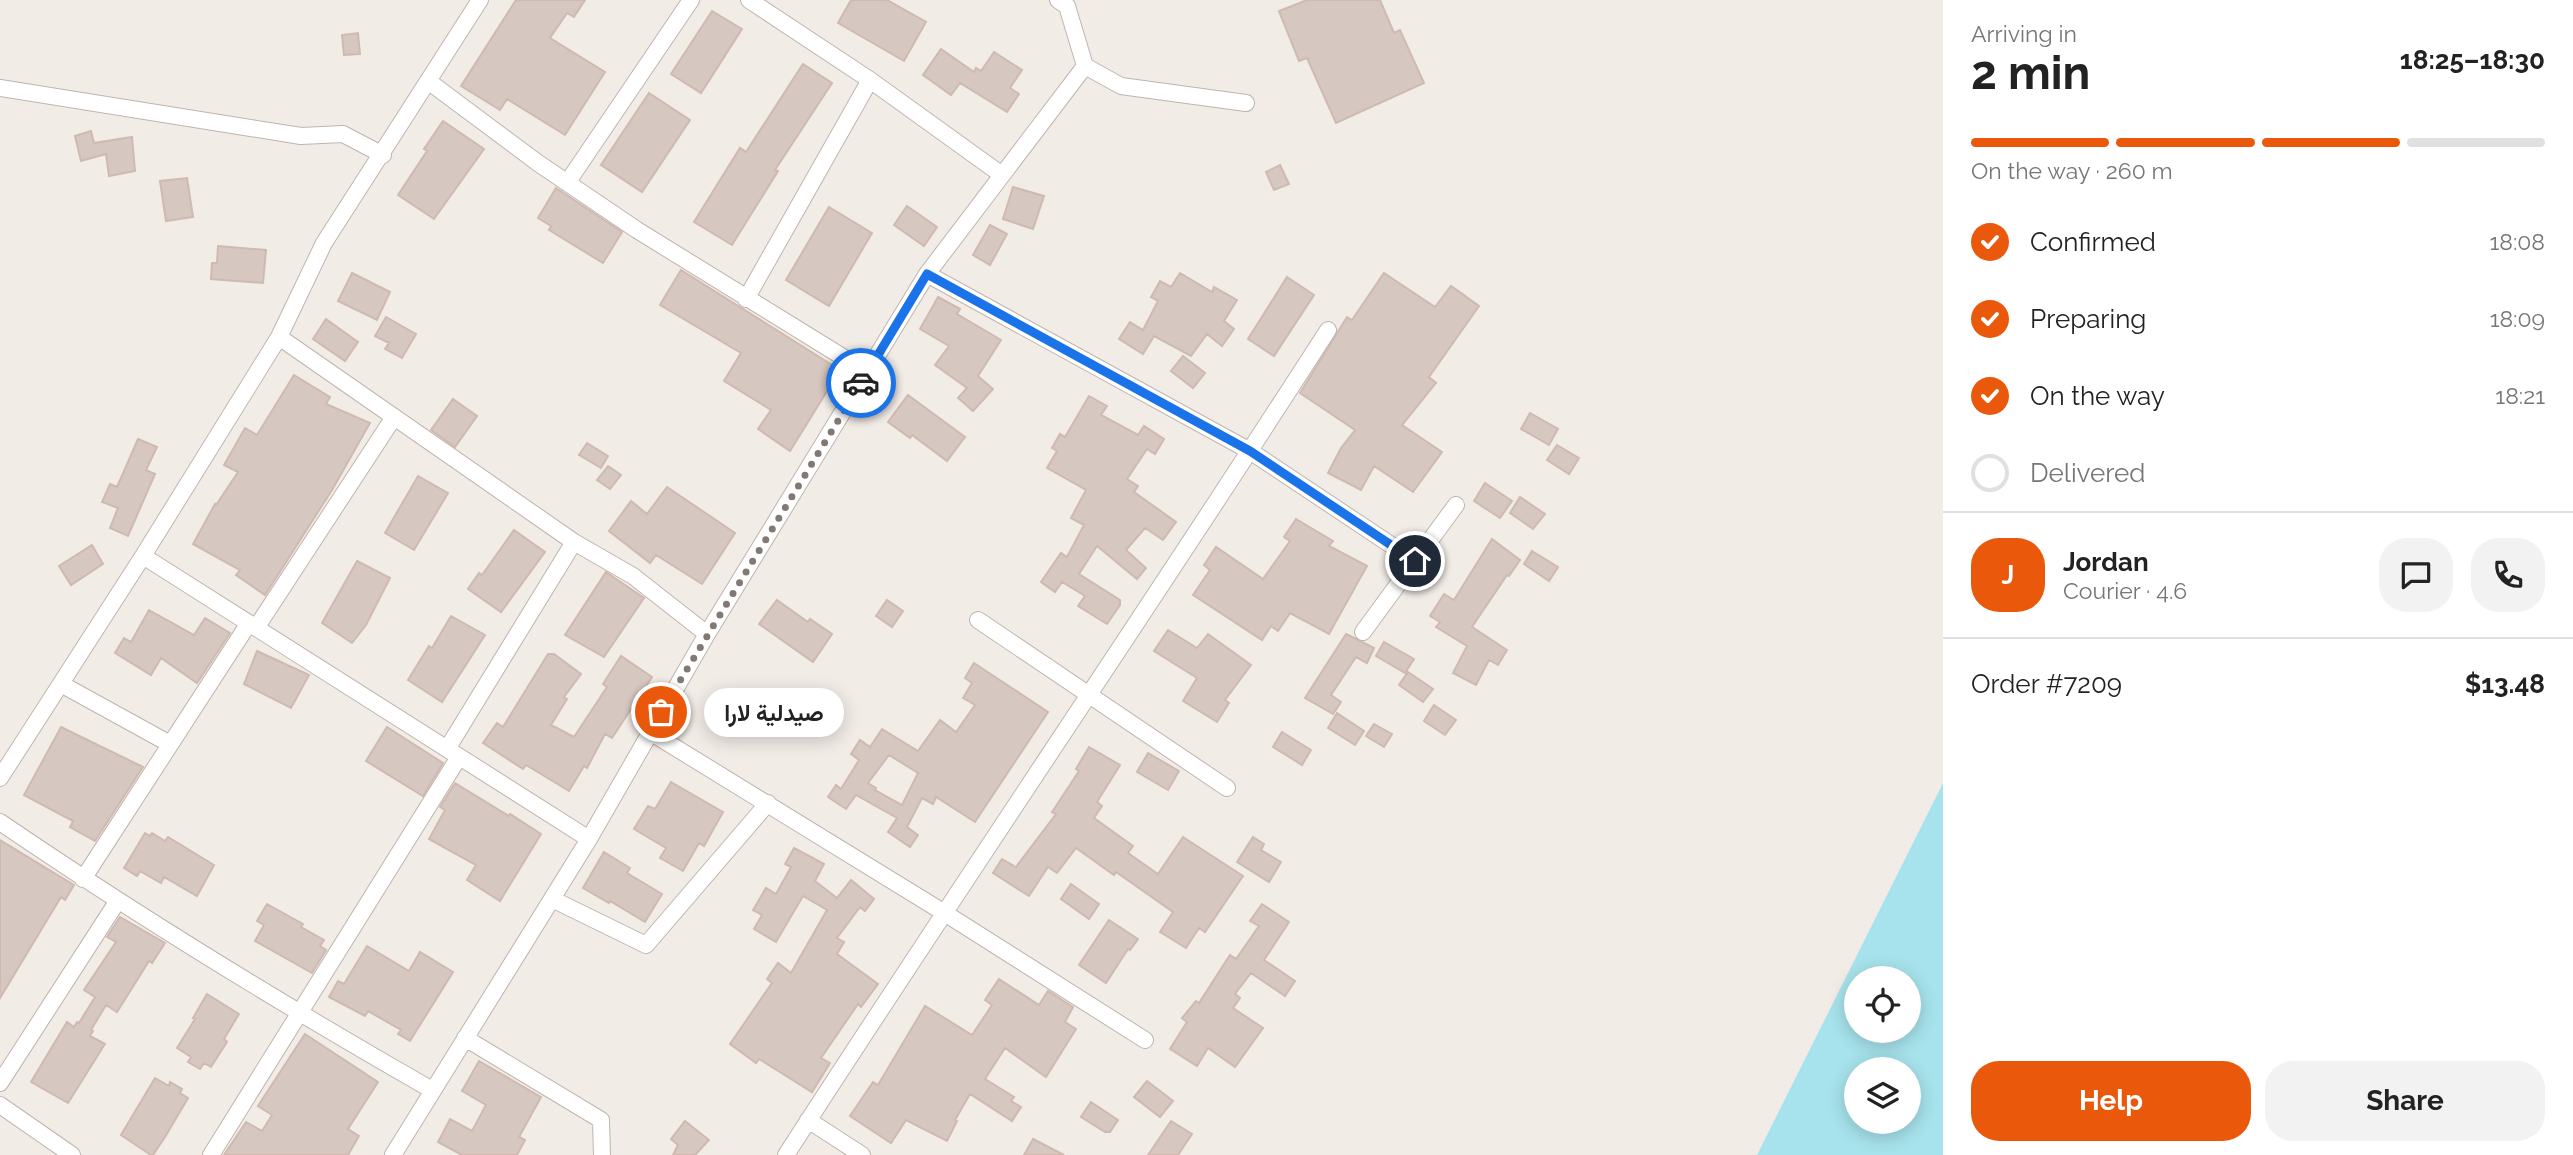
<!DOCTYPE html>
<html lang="en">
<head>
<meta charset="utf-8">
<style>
	body { margin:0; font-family:Raleway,Vazirmatn,sans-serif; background:#f2f2f2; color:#222; height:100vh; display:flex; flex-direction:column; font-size:26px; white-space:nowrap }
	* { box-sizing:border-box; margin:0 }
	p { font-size:23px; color:#767676 }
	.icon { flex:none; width:38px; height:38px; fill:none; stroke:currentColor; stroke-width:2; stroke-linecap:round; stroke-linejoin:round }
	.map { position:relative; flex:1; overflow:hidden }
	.side { display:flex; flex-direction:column; background:#fff; width:630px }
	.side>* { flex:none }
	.fabs { position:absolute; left:1844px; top:966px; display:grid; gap:14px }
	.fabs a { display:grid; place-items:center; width:77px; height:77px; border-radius:50%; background:#fff; box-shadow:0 4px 18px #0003; font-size:35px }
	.pin { position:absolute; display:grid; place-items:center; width:60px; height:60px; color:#fff; margin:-30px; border:4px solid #fff; border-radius:50%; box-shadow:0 2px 7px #0007 }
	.courier { position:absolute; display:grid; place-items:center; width:70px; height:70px; margin:-35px; border:5px solid #1a73e8; border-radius:50%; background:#fff; color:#222; box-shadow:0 2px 9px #0007 }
	.bubble { position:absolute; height:49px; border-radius:24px; background:#fff; box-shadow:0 4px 18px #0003; font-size:23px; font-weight:700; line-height:49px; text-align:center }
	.overview em { font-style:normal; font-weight:700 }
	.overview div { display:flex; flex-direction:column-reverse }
	.overview { display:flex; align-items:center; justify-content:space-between; height:119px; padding:0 28px }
	h1 { font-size:46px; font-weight:700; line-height:52px }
	.bar { display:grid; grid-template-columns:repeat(4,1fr); gap:10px 7px; align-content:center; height:84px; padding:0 28px }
	.bar i { height:9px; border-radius:5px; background:#e0e0e0 }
	.bar .selected { background:#ea580c }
	.bar p { grid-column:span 4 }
	.line { display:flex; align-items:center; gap:18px; padding:0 28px; border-top:2px solid #e0e0e0 }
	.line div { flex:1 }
	.round { display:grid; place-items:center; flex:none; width:74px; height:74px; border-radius:28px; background:#f2f2f2 }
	ol { padding:0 28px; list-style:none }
	li { display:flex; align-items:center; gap:21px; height:77px }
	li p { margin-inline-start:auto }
	li .icon { padding:7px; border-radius:50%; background:#ea580c; color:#fff; stroke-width:4 }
	li:last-child { color:#767676 }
	li i { width:38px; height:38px; border:4px solid #e0e0e0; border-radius:50% }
	.button { display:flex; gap:14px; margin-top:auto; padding:14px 28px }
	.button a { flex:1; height:80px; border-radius:28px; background:#ea580c; color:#fff; font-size:28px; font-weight:700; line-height:80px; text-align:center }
	.button a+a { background:#f2f2f2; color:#222 }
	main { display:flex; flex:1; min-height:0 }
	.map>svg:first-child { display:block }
	.water { fill:#a7e3ec; fill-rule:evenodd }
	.building { fill:#d6c7c0; stroke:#cebab1; stroke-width:2; fill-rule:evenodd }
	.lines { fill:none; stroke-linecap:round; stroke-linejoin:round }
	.minor-casing { stroke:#c0b4ad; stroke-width:18 }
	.minor { stroke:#fff; stroke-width:16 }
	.done { stroke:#827975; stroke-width:7; stroke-dasharray:0 12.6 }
	.route { stroke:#1a73e8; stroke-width:9 }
</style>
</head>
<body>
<main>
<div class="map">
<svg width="1943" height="1155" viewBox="0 0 1943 1155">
	<rect width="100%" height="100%" fill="#f2ece7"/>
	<!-- water -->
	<path class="water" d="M1943,783V1155H1757ZM1857,978H1909V1031H1857ZM1857,1069H1909V1122H1857Z"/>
	<!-- building -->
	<path class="building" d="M516,0H585L574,17L567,13L550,38L605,72L565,135L507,99L500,110L461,86Z
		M851,0H887L926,22L904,61L838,23Z
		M1307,0H1380L1394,33L1400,30L1424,83L1336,123L1307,58L1299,61L1279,11Z
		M712,11L742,29L701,93L671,74Z
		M358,33L360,54L344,55L342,35Z
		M941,49L974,72L976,68L981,71L994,52L1022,70L1010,88L1019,94L1007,112L960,83L951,95L923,75Z
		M803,64L832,83L775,170L778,171L732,245L694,222L740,148L746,152Z
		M649,93L690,120L642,192L601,165Z
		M443,121L484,149L434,219L398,195L427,151L424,149Z
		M91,131L94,143L132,137L135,171L109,176L106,154L81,161L75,136Z
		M1280,165L1289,184L1274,190L1266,172Z
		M187,178L193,217L166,221L160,181Z
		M1013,187L1044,196L1033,229L1003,219Z
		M556,188L622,232L603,263L549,230L551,226L538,218Z
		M907,206L937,227L924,246L894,225Z
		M829,207L872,233L829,306L786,280Z
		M990,225L1007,234L990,265L973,255Z
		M218,246L266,250L263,283L211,279L212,263H217Z
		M681,270L840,370L790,451L758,429L771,410L724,381L741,353L660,305Z
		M352,273L390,292L377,320L338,301Z
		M1180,273L1212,292L1214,287L1237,300L1224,321L1234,329L1222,346L1207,334L1191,356L1154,336L1143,354L1119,339L1130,322L1143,330L1158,301L1151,297L1160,281L1171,287Z
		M1384,273L1435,307L1451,286L1479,306L1429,377L1436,383L1402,425L1442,452L1413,492L1374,466L1361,490L1328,473L1341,448L1355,430L1300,393L1347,317L1352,320Z
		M1287,277L1314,295L1274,356L1248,339Z
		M938,297L960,309L957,314L1001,340L978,376L993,389L973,411L958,398L967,388L935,365L949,346L920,329Z
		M386,317L416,334L402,358L385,349L389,343L375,336Z
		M326,319L358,342L345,361L313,339Z
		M1183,356L1205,373L1193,388L1171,371Z
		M294,375L330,397L326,404L370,423L332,490L265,595L236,575L240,570L193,544L215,504L216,505L238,472L224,465L245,428L257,435Z
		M908,395L965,437L947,461L912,435L910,438L888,422Z
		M1089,396L1107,406L1101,415L1138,435L1144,426L1164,439L1155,454L1147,449L1127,479L1138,486L1134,492L1176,522L1163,540L1145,528L1126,550L1146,568L1137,579L1097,546L1079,574L1120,600V605L1107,624L1078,606L1085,596L1062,582L1055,592L1041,582L1061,553L1067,557L1084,525L1071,518L1086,490L1047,468L1057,451L1052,448L1060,434L1065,437Z
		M453,399L477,416L455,447L431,430Z
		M1530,413L1558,429L1549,445L1521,429Z
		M138,439L157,447L146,470L155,474L128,536L110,528L118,508L102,502L110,484L117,487Z
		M587,443L608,456L601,468L579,455Z
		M1557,445L1579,458L1569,474L1547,460Z
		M608,466L621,475L610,489L597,480Z
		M418,476L448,493L414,550L385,533Z
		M1485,483L1512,501L1500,518L1474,501Z
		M667,487L735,533L702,584L656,555L650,563L609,531L631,501L647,514Z
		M1520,497L1545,514L1533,529L1510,513Z
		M1296,519L1333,541L1329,546L1367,566L1329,634L1290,613L1278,631L1271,626L1262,640L1193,595L1210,570L1204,565L1216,547L1263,579L1290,541L1284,537Z
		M514,530L545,552L501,612L468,589L479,573L482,575Z
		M1492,539L1520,560L1509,576L1507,575L1472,627L1507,650L1498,665L1489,660L1476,685L1453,673L1467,646L1436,627L1440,622L1430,616L1444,594L1454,600Z
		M92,545L103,564L71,585L59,566Z
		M1532,551L1558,567L1549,581L1524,564Z
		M357,561L390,578L366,625L352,643L322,623Z
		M606,572L644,598L604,657L565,635Z
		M777,600L808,622L810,619L832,634L813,662L759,624Z
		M887,600L903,611L892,627L876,616Z
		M149,610L194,635L205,618L230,633L197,683L161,658L151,675L115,653L124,638L131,642Z
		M451,616L485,635L442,702L408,680L429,646L432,648Z
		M1168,630L1197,648L1208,634L1251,665L1225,700L1229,703L1217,722L1183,701L1197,678L1154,651Z
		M1346,634L1374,648L1367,663L1356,657L1331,695L1341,702L1333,714L1305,698Z
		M1384,642L1414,659L1405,673L1376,656Z
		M257,651L309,675L291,708L244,684Z
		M548,654H554L581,674L564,697L567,699L551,725L574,737L607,687L603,684L621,656L652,677L612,738L605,734L587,768L584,766L569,791L526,765L523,769L483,743L497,723L503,727Z
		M974,663L1048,712L975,822L936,797L933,804L922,798L907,827L918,835L910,847L888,832L897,818L856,795L846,809L828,797L836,785L841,789L859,760L851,754L860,740L870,747L882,729L918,751L940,720L956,732L975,705L963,698L972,683L965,678ZM889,755L918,773L902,805L875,790L876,788L868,783Z
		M1408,672L1433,689L1423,702L1399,685Z
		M1434,705L1456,720L1445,735L1424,721Z
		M1337,713L1364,731L1355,745L1328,728Z
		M1374,724L1392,734L1384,747L1366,736Z
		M61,727L143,767L95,841L70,827L73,821L24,795Z
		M387,727L443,763L423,796L366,761Z
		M1282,732L1311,750L1302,765L1273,747Z
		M1089,747L1120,765L1097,802L1102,806L1094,818L1133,846L1128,853L1158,874L1183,837L1243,876L1205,932L1199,928L1186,948L1160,932L1173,912L1116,872L1114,875L1076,848L1057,873L1048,867L1029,896L993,873L1002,859L1016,867L1056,814L1052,812L1079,771L1076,769Z
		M1148,753L1179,771L1168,790L1137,772Z
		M671,782L723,812L704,846L699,843L683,871L660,858L666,848L634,829L648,806L655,809Z
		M455,783L509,816L510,814L541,834L500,901L467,880L476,865L429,839L445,810L440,807Z
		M145,833L150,836L152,833L165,841L168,837L214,865L197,896L164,877L161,883L140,871L137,876L124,868Z
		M1253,837L1264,844L1261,850L1281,862L1269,882L1237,862Z
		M0,840L74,885L65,900L61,897L0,998Z
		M794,848L824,864L815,881L837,898L851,880L874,899L865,911L860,907L837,938L844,942L837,954L878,984L861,1007L858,1004L821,1058L830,1063L812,1092L759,1059L756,1063L730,1044L772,983L767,979L778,963L791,973L827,910L803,896L776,942L754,929L762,915L753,910L766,888L776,894L791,867L785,864Z
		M604,852L630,868L627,873L662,894L645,922L610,901L609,903L583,888Z
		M1071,884L1099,904L1089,919L1061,899Z
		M267,904L303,924L301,927L324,940L320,946L326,950L312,973L255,941L264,925L257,921Z
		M1262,904L1289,922L1264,960L1295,981L1285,996L1251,973L1235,994L1240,998L1233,1008L1263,1028L1235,1067L1208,1048L1197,1066L1170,1049L1187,1022L1182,1018L1196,1001L1199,1003L1230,955L1236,959L1259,926L1250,921Z
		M120,917L165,943L152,963L149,961L117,1012L106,1005L91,1030L93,1031L90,1036L105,1044L68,1103L31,1082L67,1022L74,1027L77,1022L79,1023L95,997L84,990L116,942L107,937Z
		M1109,920L1138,939L1130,950L1128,949L1106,983L1079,965Z
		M367,946L409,971L420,952L453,972L410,1041L398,1034L401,1030L368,1011L365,1016L329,997L338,981L344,984Z
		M999,979L1039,1005L1048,991L1073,1007L1065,1022L1076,1029L1046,1077L1005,1048L985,1079L1014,1097L1011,1101L1021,1107L1012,1121L970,1094L955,1120L957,1121L947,1141L906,1120L891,1143L850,1116L873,1082L878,1085L925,1006L972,1035L992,1005L985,1000Z
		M207,994L239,1014L224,1039L227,1042L211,1067L204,1063L200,1069L188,1062L191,1057L177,1048L195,1019L193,1018Z
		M305,1034L378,1082L348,1129L359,1136L348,1155H224L246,1122L262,1131L272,1115L258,1106Z
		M479,1061L541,1097L519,1137L525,1140L517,1155H462L438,1142L450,1119L472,1131L486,1105L462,1091Z
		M155,1078L169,1086L170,1082L182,1089L180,1093L188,1098L165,1137L153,1155H151L121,1135Z
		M1147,1081L1173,1101L1160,1117L1134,1097Z
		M1091,1102L1118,1120L1110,1132H1105L1081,1117Z
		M685,1121L709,1140L695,1155H673L678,1145L671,1139Z
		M1171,1121L1192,1134L1178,1155H1148Z
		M1033,1139L1064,1155H1024Z"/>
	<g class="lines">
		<!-- minor casing -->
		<g class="minor-casing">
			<path id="minor" d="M749,0L870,80L1002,175
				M1085,66L1121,86L1246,103
				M428,81L538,163L637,230L867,372
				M0,88L301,136L343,134L383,155
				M567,183L691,0
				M927,274L1250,451L1415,561
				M746,299L870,80
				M279,337L574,542L633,576L707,634
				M143,556L589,839
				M978,620L1227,788
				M256,628L394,417
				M1363,632L1456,505
				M61,684L170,744
				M650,732L943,912L1145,1040
				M447,749L574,542
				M0,778L143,556L279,337L324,243L480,0
				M0,822C141,918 285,1006 432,1090
				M83,879L249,623
				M552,899L646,945L768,803
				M465,1038L601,1120L602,1155
				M0,1083L117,902
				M0,1105L72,1155
				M808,1120L862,1155
				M211,1155L459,757
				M393,1155L589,839L707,634L927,274L1085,66L1067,6L1058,0
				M786,1155C964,879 1150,607 1328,330"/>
		</g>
		<!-- minor -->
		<use href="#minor" class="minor"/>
	</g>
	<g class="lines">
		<!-- done -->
		<path class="done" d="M661,712L861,383"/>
		<!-- route -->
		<path class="route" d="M861,383L927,274L1250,451L1415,561"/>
	</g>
</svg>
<div class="fabs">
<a><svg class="icon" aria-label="locate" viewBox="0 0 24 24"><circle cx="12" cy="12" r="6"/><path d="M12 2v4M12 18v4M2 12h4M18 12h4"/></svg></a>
<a><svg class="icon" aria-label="layers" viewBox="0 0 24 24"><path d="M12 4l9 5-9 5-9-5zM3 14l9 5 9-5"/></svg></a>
</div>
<div class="pin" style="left:661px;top:712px;background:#ea580c"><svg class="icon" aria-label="bag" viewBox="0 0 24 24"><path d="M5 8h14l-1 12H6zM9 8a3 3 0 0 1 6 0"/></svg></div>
<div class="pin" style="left:1415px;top:561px;background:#1f2937"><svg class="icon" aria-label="home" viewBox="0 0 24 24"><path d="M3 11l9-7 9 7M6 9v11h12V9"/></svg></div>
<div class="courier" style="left:861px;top:383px"><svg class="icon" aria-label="car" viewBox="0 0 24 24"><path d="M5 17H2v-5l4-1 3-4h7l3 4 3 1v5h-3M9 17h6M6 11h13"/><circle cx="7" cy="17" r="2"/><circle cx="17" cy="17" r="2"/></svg></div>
<div class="bubble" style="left:704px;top:688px;width:140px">صيدلية لارا</div>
</div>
<section class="side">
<div class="overview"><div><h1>2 min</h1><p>Arriving in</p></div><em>18:25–18:30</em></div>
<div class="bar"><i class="selected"></i><i class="selected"></i><i class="selected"></i><i></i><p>On the way · 260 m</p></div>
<ol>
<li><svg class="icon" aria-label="check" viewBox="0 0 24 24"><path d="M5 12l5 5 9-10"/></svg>Confirmed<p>18:08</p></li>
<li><svg class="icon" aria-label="check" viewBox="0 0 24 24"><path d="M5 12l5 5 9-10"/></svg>Preparing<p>18:09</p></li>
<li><svg class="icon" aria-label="check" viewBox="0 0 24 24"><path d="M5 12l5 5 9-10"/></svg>On the way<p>18:21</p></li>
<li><i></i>Delivered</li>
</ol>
<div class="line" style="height:126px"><b class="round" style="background:#ea580c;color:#fff">J</b><div><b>Jordan</b><p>Courier · 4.6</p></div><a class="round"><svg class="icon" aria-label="chat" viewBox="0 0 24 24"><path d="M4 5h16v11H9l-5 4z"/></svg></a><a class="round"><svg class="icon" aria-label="phone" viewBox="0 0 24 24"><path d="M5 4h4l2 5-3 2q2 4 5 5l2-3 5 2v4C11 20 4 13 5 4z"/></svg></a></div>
<div class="line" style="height:91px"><div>Order #7209</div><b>$13.48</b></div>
<div class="button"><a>Help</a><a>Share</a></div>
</section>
</main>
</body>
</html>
